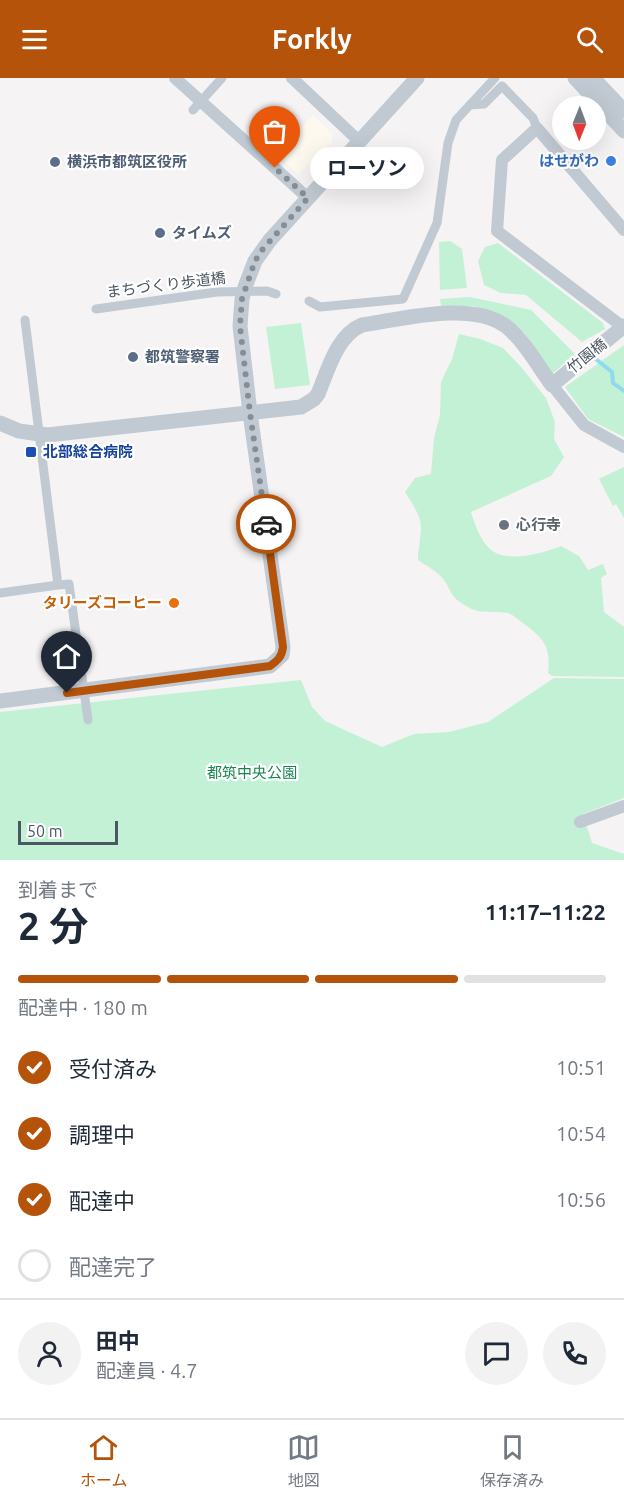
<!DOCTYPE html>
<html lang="ja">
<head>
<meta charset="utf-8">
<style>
	body { margin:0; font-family:Ubuntu,"Noto Sans JP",sans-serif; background:#f2f2f3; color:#1f2937; height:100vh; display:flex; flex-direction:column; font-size:22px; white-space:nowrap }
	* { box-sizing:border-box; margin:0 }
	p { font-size:20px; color:#747a83 }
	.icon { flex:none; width:33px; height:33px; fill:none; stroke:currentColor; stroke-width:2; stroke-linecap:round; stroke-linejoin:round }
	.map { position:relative; height:782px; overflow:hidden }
	.side { display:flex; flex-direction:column; background:#fff; flex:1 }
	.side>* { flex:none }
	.needle { width:39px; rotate:181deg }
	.buttons { position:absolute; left:552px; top:18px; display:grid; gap:12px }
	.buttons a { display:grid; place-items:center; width:54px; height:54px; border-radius:50%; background:#fff; box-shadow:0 6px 24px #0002; font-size:30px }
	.scale { position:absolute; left:18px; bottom:15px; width:100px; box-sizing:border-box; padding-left:6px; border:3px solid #4a5661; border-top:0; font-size:16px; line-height:21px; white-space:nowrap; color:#4a5661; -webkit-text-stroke:4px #fff; paint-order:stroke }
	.pin { position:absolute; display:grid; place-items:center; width:51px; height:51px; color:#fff; margin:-62px -26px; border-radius:50% 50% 50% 0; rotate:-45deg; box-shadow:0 0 6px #0007 }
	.pin .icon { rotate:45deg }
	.courier { position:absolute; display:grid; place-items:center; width:60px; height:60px; margin:-30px; border:4px solid #b45309; border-radius:50%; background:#fff; color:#222; box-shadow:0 2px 8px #0007 }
	.bubble { position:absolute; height:42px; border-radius:21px; background:#fff; box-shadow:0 6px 24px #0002; font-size:20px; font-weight:700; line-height:42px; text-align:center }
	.overview em { font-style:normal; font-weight:700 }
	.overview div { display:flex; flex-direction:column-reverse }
	.overview { display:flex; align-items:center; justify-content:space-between; height:102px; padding:0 18px }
	h1 { font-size:39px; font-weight:700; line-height:45px }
	.bar { display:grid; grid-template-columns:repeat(4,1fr); gap:9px 6px; align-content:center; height:72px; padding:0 18px }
	.bar i { height:8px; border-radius:4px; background:#e0e1e3 }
	.bar .on { background:#b45309 }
	.bar p { grid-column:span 4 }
	.line { display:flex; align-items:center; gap:15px; padding:0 18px; border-top:2px solid #e0e1e3 }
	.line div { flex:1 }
	.round { display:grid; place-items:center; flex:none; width:63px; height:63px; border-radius:32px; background:#f2f2f3 }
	ol { padding:0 18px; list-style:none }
	li { display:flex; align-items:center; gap:18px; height:66px }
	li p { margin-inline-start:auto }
	li .icon { padding:6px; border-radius:50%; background:#b45309; color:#fff; stroke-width:4 }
	li:last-child { color:#747a83 }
	li i { width:33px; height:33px; border:3px solid #e0e1e3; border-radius:50% }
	header { display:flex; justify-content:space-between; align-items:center; height:78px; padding:0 18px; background:#b45309; color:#fff; font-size:27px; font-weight:700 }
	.tabs { display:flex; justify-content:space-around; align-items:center; height:84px; border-top:2px solid #e0e1e3; background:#fff; font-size:16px; color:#747a83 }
	.tabs a { display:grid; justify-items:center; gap:3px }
	.tabs .on { color:#b45309 }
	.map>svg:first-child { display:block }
	.commercial { fill:#fdf9ef }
	.green { fill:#c3f1d5 }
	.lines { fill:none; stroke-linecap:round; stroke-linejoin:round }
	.stream { stroke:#90daee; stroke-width:4 }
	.pedestrian { stroke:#c1cad2; stroke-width:9 }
	.minor { stroke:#c1cad2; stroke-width:12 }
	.tertiary { stroke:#c1cad2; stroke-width:15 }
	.done { stroke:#868d94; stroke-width:6; stroke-dasharray:0 10.8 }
	.route { stroke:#b45309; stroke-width:8 }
	.shop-dot { fill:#3f7fe0; stroke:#fff; stroke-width:2 }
	.service-dot { fill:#5c6f8a; stroke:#fff; stroke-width:2 }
	.transit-dot { fill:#1a4fb4; stroke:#fff; stroke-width:2 }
	.worship-dot { fill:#6b7280; stroke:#fff; stroke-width:2 }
	.food-dot { fill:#e8710a; stroke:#fff; stroke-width:2 }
	.labels { text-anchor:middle; stroke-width:4.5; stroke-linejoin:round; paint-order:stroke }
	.shop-label { font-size:15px; font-weight:bold; fill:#366cbe; stroke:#fff; text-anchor:end }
	.service-label { font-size:15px; font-weight:bold; fill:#4e5e75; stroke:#fff; text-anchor:start }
	.street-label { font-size:15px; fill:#4a5661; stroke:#fff }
	.transit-label { font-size:15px; font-weight:bold; fill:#164399; stroke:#fff; text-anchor:start }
	.worship-label { font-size:15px; font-weight:bold; fill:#5b616d; stroke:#fff; text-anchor:start }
	.food-label { font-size:15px; font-weight:bold; fill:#c56008; stroke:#fff; text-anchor:end }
	.park-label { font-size:15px; fill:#17864f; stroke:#fff }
</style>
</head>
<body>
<header><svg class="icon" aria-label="menu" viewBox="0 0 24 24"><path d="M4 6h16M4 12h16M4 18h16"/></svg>Forkly<svg class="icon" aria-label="search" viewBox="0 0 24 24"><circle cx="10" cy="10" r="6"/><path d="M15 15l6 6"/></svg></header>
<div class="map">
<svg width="624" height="782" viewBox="0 0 624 782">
	<rect width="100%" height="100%" fill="#f5f3f3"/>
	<!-- commercial -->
	<path class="commercial" d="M313,37L332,55V64L298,97L276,76Z"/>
	<!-- green -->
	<path class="green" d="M450,163L462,171L467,210L440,212L439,164Z
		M498,165L603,245L605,251L582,264L526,217L501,215L484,207L478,183L485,169Z
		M470,219L531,232L575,276L552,296L525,256L501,238L474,228H441L440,221Z
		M301,245L310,307L275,311L266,249Z
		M459,256L480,261L503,270L521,289L546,320L555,344L554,361L564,379L551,398L471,434C474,445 481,463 490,471C506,486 544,475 561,468L579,478L588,492L603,486L607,496L601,500L604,534L624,549V599L552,598L548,595C551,568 544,561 523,545C518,542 514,537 508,535C494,532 481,537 468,529C450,519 454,517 444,502C437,493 427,488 418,482C418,471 421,459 421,449C421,437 411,424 405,414L415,400L431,396L434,360L440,337L441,304L452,281Z
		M624,267V359L588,341L565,309Z
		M624,389V440L616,426L613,428L599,401Z
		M554,600L624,601V720L583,736L592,765L624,776V782H0V634L301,602L312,629L325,643L382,669L414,656L449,654L488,644Z"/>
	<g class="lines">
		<!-- stream -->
		<path class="stream" d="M597,282L612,294L613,305L624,313"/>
		<!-- pedestrian -->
		<path class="pedestrian" d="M470,27L484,26L502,8L533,40L537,50
			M193,32L222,0
			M309,223L320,229L403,221L437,145L448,65L456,42L495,0
			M96,231L217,214L267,213L276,216
			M25,242L58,507L69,506L88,642
			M0,515L58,507"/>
		<!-- minor -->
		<path class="minor" d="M175,0L308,120
			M292,0L359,63
			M623,249L497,153L502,82L537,50L624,152
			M552,307L584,347L624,369
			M580,744L624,728"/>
		<!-- tertiary -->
		<path class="tertiary" d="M575,0L624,53
			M593,0L624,33
			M0,345L19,353L47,357L301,329L314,321L318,316C328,292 337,257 362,247C402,241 473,222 507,249C525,264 538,288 552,307L624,248
			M0,623L270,588L282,577L283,569L250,335L240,248L242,221L245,209L255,183L270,162L417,0"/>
	</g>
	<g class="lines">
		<!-- done -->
		<path class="done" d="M266,446L250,335L240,248L242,221L255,183L262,172L308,120L275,90"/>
		<!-- route -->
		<path class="route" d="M67,615L270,588C277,583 282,579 283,569L266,446"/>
	</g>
	<!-- markers -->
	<circle class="shop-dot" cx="611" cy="83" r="6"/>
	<g class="service-dot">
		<circle cx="55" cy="84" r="6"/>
		<circle cx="160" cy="155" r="6"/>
		<circle cx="133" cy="279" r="6"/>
	</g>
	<rect class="transit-dot" x="25" y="368" width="12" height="12" rx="3"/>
	<circle class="worship-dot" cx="504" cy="447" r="6"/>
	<circle class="food-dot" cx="174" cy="525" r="6"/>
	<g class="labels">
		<!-- shop labels -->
		<g class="shop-label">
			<text x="599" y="88">はせがわ</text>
		</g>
		<!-- service labels -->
		<g class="service-label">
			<text x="67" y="89">横浜市都筑区役所</text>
			<text x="172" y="160">タイムズ</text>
			<text x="145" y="284">都筑警察署</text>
		</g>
		<!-- street labels -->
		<g class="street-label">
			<text transform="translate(166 207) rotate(-7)" y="5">まちづくり歩道橋</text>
			<text transform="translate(587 278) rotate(-39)" y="5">竹園橋</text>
		</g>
		<!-- transit labels -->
		<g class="transit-label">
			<text x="43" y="379">北部総合病院</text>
		</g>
		<!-- worship labels -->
		<g class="worship-label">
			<text x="516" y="452">心行寺</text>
		</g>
		<!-- food labels -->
		<g class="food-label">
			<text x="162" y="530">タリーズコーヒー</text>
		</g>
		<!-- park labels -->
		<g class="park-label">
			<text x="252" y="700">都筑中央公園</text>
		</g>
	</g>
</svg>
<div class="buttons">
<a><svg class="needle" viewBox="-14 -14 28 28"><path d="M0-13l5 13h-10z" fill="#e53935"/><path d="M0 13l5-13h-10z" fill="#747a83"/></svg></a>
</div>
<div class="scale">50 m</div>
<div class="pin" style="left:275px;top:90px;background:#ea580c"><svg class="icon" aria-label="bag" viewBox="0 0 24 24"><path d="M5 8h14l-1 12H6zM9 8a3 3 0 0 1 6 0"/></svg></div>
<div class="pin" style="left:67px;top:615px;background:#1f2937"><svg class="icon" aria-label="home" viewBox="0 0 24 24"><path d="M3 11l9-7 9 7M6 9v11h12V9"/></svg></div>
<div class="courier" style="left:266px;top:446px"><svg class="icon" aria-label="car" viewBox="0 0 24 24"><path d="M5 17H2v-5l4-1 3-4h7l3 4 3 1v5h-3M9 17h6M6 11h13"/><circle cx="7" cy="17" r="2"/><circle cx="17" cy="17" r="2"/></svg></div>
<div class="bubble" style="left:310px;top:69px;width:114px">ローソン</div>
</div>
<section class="side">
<div class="overview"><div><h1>2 分</h1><p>到着まで</p></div><em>11:17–11:22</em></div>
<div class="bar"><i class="on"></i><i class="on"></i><i class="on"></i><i></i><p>配達中 · 180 m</p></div>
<ol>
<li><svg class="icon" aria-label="check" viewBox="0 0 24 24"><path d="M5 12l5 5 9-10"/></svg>受付済み<p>10:51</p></li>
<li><svg class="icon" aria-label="check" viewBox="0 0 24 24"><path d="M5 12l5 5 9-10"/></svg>調理中<p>10:54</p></li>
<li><svg class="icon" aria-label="check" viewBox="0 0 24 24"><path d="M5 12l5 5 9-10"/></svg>配達中<p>10:56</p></li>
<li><i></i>配達完了</li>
</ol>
<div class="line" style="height:108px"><a class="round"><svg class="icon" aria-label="person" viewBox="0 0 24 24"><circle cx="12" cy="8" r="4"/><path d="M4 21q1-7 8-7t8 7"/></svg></a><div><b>田中</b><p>配達員 · 4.7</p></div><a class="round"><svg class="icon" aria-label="chat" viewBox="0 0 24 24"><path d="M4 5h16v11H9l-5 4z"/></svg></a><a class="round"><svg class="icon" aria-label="phone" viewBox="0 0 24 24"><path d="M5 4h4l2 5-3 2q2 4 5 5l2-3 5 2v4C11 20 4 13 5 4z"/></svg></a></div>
</section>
<nav class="tabs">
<a class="on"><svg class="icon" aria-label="home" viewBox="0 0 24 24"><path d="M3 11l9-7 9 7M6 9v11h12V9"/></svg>ホーム</a>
<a><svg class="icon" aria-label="map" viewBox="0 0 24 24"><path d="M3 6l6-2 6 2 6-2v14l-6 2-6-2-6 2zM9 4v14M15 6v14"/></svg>地図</a>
<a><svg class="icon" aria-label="saved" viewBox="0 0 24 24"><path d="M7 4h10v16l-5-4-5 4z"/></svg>保存済み</a>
</nav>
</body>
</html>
